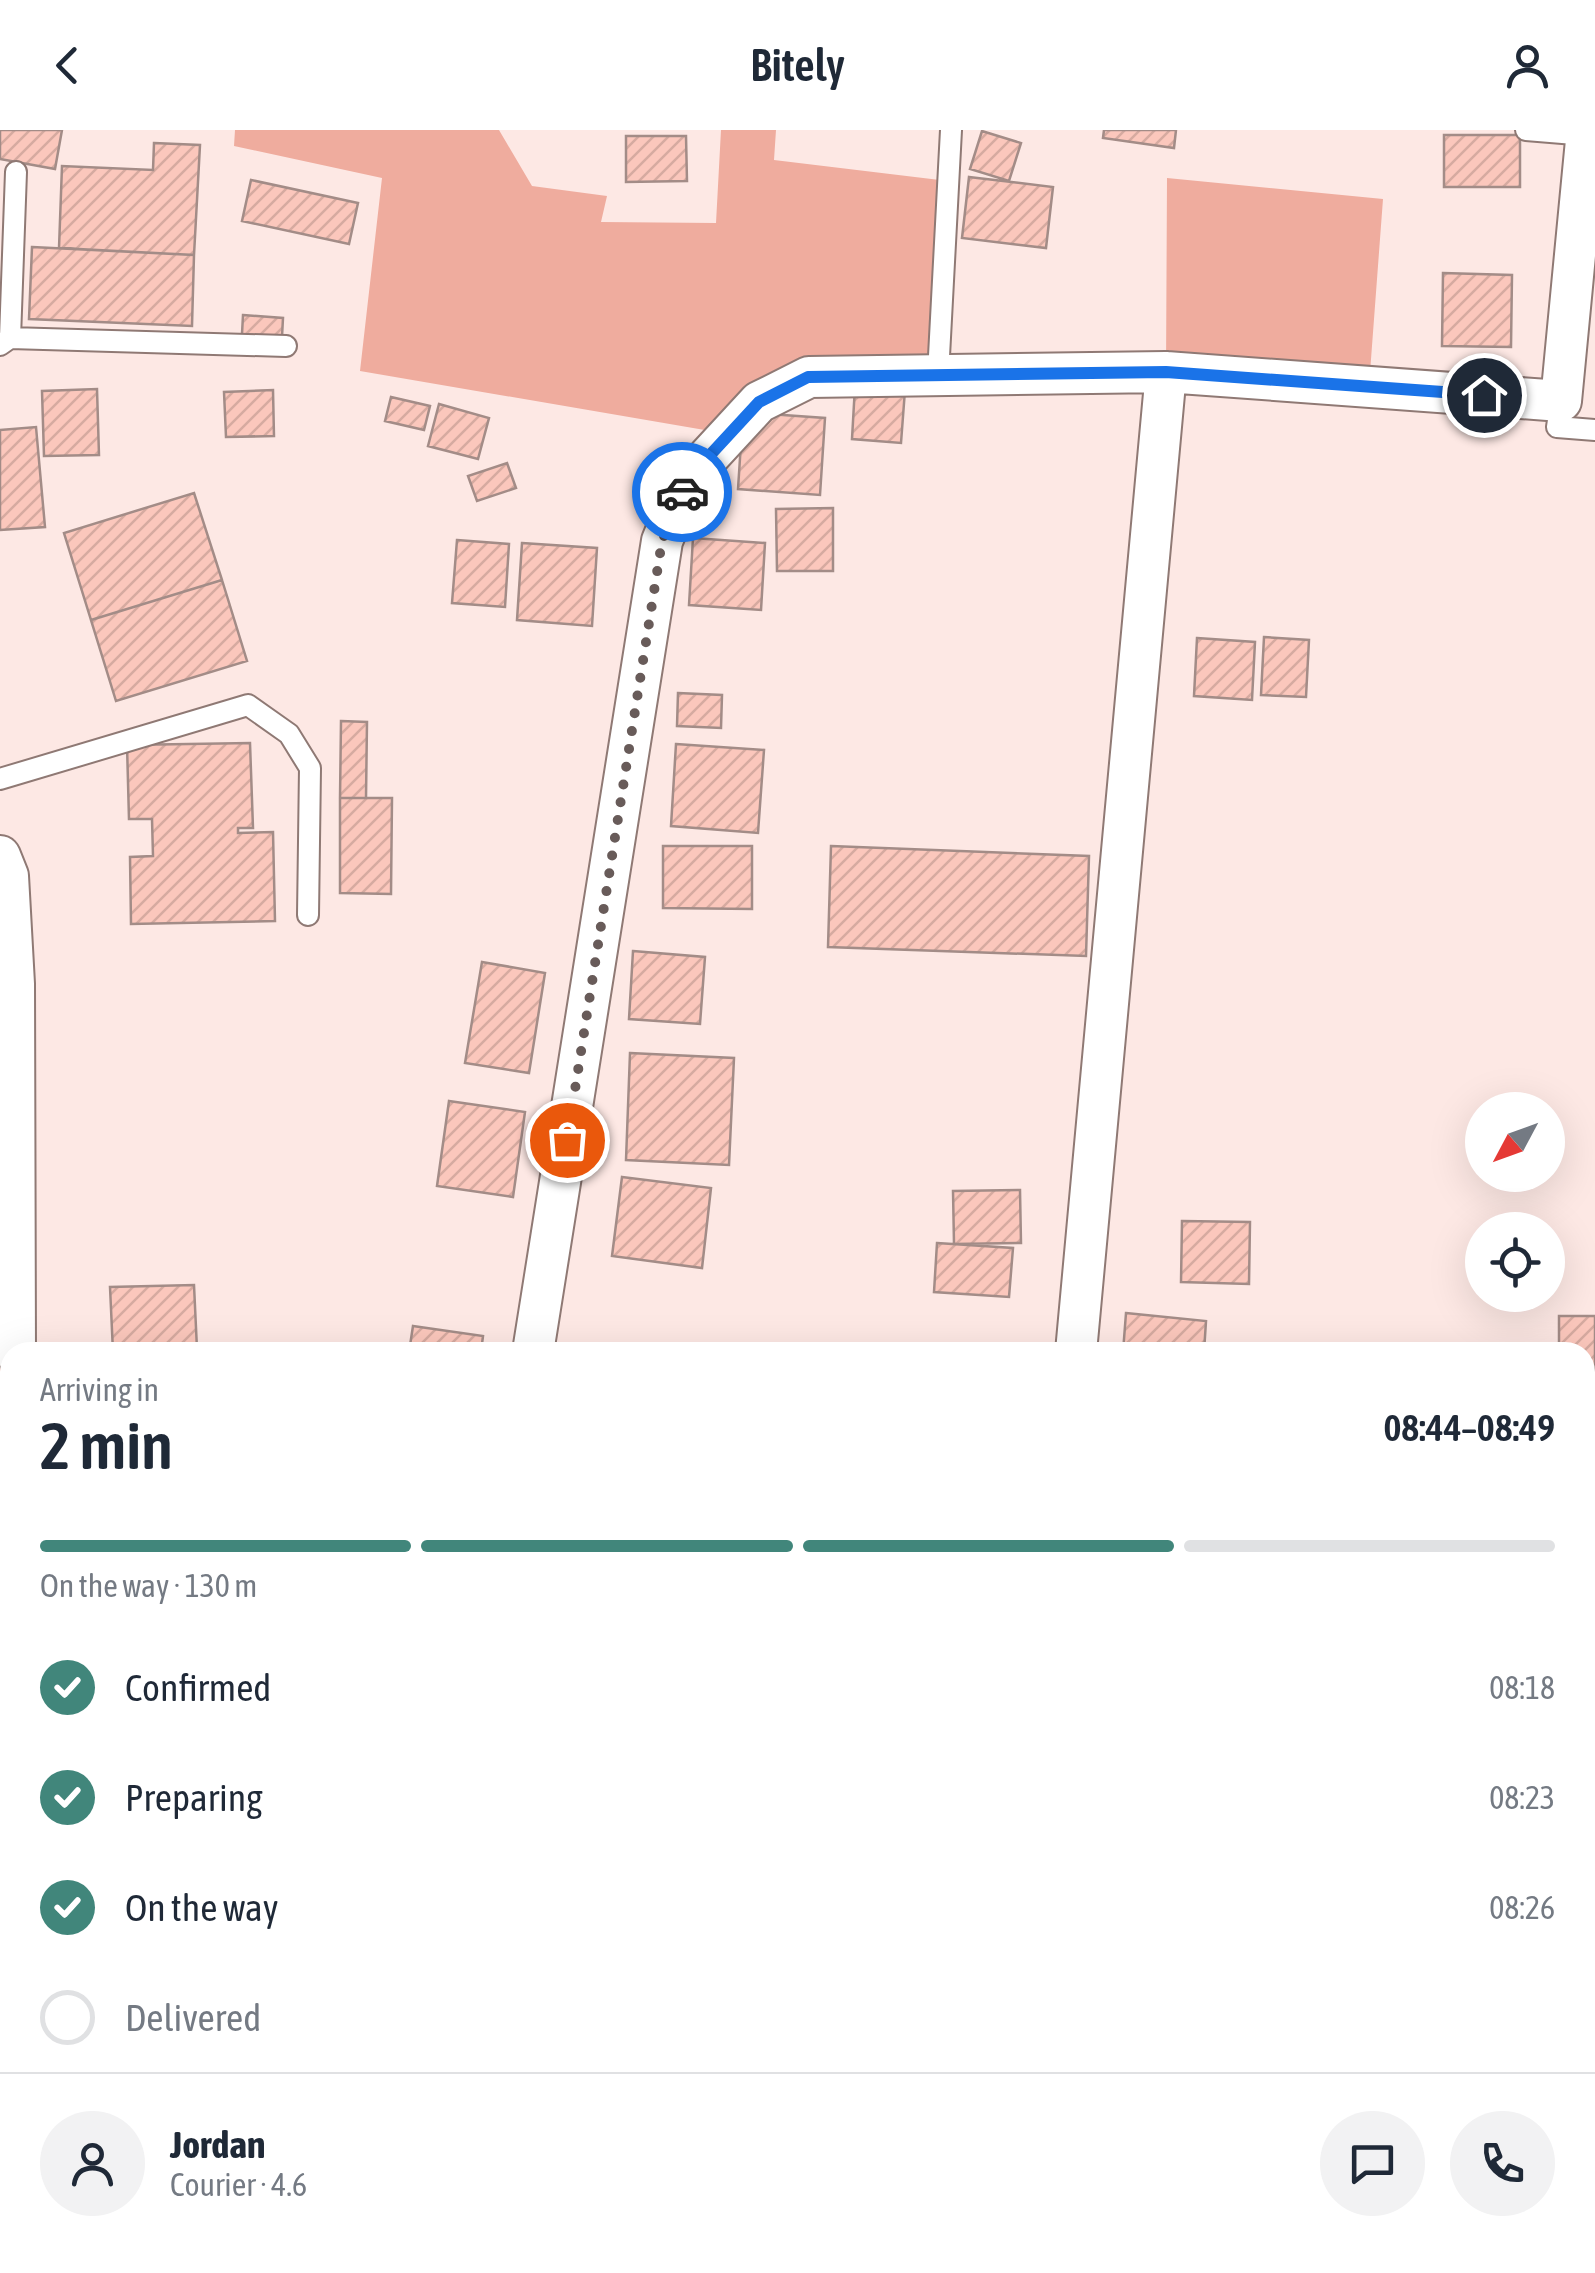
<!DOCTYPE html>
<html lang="en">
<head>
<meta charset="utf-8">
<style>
	body { margin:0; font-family:"Asap Condensed",sans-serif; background:#f2f2f3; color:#1f2937; height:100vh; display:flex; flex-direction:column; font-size:38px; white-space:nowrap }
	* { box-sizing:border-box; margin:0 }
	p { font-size:32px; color:#747a83 }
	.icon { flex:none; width:55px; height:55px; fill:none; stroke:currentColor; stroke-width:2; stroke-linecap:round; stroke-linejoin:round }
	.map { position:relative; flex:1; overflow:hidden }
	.drawer { position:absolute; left:0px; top:1212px; width:1595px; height:932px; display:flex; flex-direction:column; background:#fff; border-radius:30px 30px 0 0; box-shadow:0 10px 40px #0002 }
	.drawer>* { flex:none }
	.needle { width:65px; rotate:229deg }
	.controls { position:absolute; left:1465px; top:962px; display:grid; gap:20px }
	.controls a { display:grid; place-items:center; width:100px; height:100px; border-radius:50%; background:#fff; box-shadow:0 10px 40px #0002; font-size:50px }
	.pin { position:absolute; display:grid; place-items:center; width:85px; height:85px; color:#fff; margin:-42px; border:5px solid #fff; border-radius:50%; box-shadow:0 2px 10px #0007 }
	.courier { position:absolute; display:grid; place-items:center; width:100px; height:100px; margin:-50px; border:8px solid #1a73e8; border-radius:50%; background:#fff; color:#222; box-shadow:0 2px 12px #0007 }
	.overview em { font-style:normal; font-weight:600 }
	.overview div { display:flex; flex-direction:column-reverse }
	.overview { display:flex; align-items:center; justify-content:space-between; height:170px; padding:0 40px }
	h1 { font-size:65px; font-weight:600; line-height:75px }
	.bar { display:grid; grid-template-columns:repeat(4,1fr); gap:15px 10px; align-content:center; height:120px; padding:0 40px }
	.bar i { height:12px; border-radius:8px; background:#e0e1e3 }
	.bar .current { background:#41867b }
	.bar p { grid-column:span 4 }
	.line { display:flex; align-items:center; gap:25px; padding:0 40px; border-top:2px solid #e0e1e3 }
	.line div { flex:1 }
	.round { display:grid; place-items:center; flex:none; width:105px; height:105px; border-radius:52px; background:#f2f2f3 }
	ol { padding:0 40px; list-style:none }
	li { display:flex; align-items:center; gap:30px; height:110px }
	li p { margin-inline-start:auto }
	li .icon { padding:10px; border-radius:50%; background:#41867b; color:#fff; stroke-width:4 }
	li:last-child { color:#747a83 }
	li i { width:55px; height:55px; border:5px solid #e0e1e3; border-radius:50% }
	header { display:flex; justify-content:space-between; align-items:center; height:130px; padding:0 40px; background:#fff; font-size:45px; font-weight:600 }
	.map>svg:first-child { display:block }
	.built { fill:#fcdad2 }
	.green { fill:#efac9e }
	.garden { fill:url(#garden-furrows) }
	.building { fill:url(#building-hatch); stroke:#a38c87; stroke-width:2.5 }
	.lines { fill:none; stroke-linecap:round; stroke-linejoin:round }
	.lane-casing { stroke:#8f7974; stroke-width:24 }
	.street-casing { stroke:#8f7974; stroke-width:44 }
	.lane { stroke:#fff; stroke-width:20 }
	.street { stroke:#fff; stroke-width:40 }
	.done { stroke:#685b59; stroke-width:10; stroke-dasharray:0 18 }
	.route { stroke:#1a73e8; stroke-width:12 }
</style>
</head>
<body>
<header><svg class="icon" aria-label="back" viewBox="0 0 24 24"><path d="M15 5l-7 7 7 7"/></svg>Bitely<svg class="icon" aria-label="person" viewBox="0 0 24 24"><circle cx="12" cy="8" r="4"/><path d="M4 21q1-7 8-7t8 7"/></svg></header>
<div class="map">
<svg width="1595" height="2143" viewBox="0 0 1595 2143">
	<defs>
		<pattern id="garden-furrows" width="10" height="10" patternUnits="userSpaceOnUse" patternTransform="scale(2.5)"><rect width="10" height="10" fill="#efac9e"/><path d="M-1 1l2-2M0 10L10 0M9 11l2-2" fill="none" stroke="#cc9387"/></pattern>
		<pattern id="building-hatch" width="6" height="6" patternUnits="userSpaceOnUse" patternTransform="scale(2.5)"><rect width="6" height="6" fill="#fbc7bc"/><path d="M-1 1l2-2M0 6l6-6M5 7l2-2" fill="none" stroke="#d6aaa0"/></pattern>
	</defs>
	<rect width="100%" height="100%" fill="#fde8e4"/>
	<!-- built -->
	<path class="built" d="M322,2135H498V2143H315Z"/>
	<!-- green -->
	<path class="green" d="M235,0H499L532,56L607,66L601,92L716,93L721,0H776L774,30L948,51L938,245L809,247L728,304L360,241L382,48L234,16Z
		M1167,48L1383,69L1369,256L1166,242Z
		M0,987L10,1222V1315H0Z
		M1585,1427L1595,1428V1534L1585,1533Z
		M1585,1657L1595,1658V1779L1585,1778Z
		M840,2135H1393L1392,2143H838Z"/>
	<!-- garden -->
	<path class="garden" d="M0,1506H10V1580H0Z"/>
	<!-- building -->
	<path class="building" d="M0,0H62L55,39L0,29Z
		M1104,0H1176L1174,18L1103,8Z
		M982,1L1021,13L1009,51L970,39Z
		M1444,5H1520V57H1444Z
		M626,6H686L687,51L626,52Z
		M154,13L200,15L194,125L59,118L62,36L153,40Z
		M969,47L1053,57L1046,118L962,108Z
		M251,50L358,73L349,114L242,91Z
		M32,117L194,125L192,196L29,189Z
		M1443,143L1512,145L1511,217L1442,216Z
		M243,185L283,188L282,207L242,204Z
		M855,256L905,260L901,313L852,309Z
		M97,259L99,325L44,326L42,261Z
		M273,260L274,306L226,307L224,262Z
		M391,267L430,276L424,300L385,291Z
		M439,274L489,288L478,329L428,316Z
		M743,282L825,288L820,365L738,359Z
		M36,297L45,397L0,400V300Z
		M507,333L516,358L477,371L468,346Z
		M194,363L222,450L91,490L64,403Z
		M833,378V441H777L776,379Z
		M693,408L765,413L761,480L689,475Z
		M457,410L509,414L505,477L452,473Z
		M522,413L597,418L592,496L517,490Z
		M222,450L247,531L116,571L91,490Z
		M1264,507L1309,510L1306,567L1261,565Z
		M1197,508L1255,512L1252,570L1194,566Z
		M678,563L722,565L721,598L677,596Z
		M341,591L367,592L366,668H340Z
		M250,613L253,698H238V703L273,702L275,791L131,794L130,727L153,726L152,689H129L127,615Z
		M676,614L764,620L758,703L671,696Z
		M340,668H392L391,764L340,763Z
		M663,716H752V779L663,778Z
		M831,716L1089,726L1086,826L828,817Z
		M633,821L705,827L700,894L629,889Z
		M482,832L545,843L529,943L465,933Z
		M630,923L734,928L729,1035L626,1030Z
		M449,971L525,982L513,1067L437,1056Z
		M622,1047L711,1058L702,1138L612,1126Z
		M1020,1060L1021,1113L954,1114L953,1061Z
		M1182,1091L1250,1092L1249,1154L1181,1152Z
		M937,1113L1013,1118L1009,1167L934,1162Z
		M194,1155L197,1219L113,1222L110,1157Z
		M1126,1183L1206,1191L1204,1222H1123Z
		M1559,1186H1595V1258H1585V1222H1559Z
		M413,1196L483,1206L481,1222H409Z
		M1585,1300H1595V1364L1585,1363Z
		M0,1710H10V1777L0,1778Z
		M1585,1778L1595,1779V1853L1585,1852Z
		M1585,1869L1595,1870V1924H1585Z
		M1027,2135H1152L1151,2143H1055L1026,2140Z
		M1152,2135H1265L1264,2143H1151Z
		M1467,2135H1506L1507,2143H1467Z"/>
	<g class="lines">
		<!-- lane casing -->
		<g class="lane-casing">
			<path id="lane" d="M1526,0L1587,5
				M10,208L16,42
				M0,215L10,208L286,216
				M938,245L951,0
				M1561,271L1557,297L1595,300
				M0,649L248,575L289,604L310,638L308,785"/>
		</g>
		<!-- street casing -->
		<g class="street-casing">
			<path id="street" d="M0,726L8,746L14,854L15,1222
				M533,1222L662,411L687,350L759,272L809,247L1166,242L1561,271L1587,0
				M1076,1222L1166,242
				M0,1828L10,1829
				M181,2135L185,2143
				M517,2135L554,2143
				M315,2143L322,2135"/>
		</g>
		<!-- lane -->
		<use href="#lane" class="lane"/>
		<!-- street -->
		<use href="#street" class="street"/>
	</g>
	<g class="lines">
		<!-- done -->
		<path class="done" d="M567,1010L662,411L682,362"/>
		<!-- route -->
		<path class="route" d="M682,362L687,350L759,272L808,247L1166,242L1484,265"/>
	</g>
</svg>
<div class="controls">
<a><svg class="needle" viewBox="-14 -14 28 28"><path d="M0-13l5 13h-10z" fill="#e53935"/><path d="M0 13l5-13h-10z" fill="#747a83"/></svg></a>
<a><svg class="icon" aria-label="locate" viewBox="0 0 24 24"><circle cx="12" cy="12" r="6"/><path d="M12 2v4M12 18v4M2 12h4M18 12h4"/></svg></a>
</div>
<div class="pin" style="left:567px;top:1010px;background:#ea580c"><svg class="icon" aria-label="bag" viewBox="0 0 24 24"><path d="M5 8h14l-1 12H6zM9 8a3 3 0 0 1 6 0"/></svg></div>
<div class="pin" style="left:1484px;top:265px;background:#1f2937"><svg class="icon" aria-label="home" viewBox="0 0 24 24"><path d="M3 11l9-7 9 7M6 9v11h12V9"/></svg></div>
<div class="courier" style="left:682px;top:362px"><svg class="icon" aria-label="car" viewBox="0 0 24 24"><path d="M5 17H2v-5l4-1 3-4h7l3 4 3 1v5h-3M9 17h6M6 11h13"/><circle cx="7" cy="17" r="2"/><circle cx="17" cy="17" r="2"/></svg></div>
<section class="drawer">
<div class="overview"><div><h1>2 min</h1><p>Arriving in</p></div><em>08:44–08:49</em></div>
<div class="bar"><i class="current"></i><i class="current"></i><i class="current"></i><i></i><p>On the way · 130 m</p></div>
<ol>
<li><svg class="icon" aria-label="check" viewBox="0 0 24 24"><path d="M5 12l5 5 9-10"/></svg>Confirmed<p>08:18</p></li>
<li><svg class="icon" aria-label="check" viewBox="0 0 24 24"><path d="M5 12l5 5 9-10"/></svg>Preparing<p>08:23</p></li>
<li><svg class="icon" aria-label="check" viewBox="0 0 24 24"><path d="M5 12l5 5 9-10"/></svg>On the way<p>08:26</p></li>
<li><i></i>Delivered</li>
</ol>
<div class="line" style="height:180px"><a class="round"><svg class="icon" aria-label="person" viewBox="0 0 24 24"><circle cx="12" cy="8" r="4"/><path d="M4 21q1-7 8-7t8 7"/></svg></a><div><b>Jordan</b><p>Courier · 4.6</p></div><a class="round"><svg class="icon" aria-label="chat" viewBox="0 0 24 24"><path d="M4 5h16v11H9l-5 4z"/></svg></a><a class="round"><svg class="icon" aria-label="phone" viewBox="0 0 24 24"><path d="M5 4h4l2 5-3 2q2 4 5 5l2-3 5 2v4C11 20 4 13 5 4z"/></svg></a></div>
</section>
</div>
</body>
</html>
